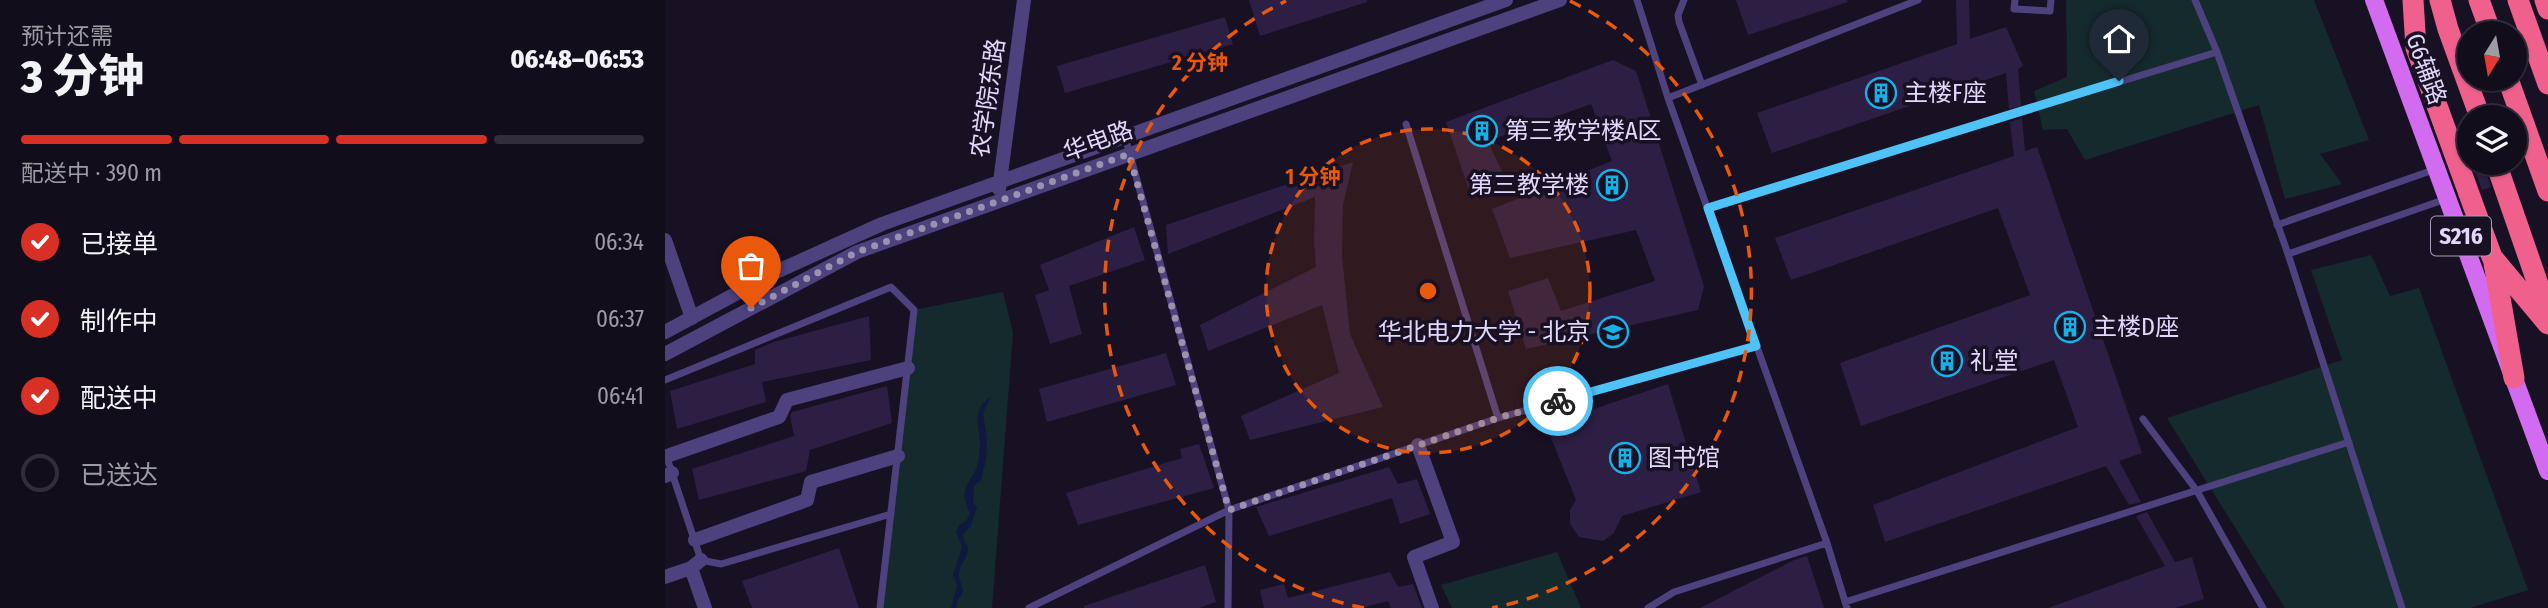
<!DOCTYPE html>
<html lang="zh">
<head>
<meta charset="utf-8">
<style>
	body { margin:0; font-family:"Fira Sans Condensed","Noto Sans SC",sans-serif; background:#1b1624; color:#f1f3f6; height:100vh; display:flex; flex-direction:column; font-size:26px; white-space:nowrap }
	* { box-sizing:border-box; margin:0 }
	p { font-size:23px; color:#9c9ca3 }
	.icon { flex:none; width:38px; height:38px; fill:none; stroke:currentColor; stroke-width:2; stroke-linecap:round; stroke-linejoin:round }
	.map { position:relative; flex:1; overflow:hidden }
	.panel { display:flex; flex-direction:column; background:#120d1b; width:665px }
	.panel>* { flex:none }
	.needle { width:46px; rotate:191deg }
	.controls { position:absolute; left:1792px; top:21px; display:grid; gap:14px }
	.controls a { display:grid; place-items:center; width:70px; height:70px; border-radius:50%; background:#120d1b; box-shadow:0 2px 5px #0004,0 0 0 2px #312d3a; font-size:35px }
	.pin { position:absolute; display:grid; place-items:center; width:60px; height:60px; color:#fff; margin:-72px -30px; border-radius:50% 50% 50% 0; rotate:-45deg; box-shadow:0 0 7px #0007 }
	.pin .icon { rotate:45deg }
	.courier { position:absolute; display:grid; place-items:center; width:70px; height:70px; margin:-35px; border:5px solid #4fc3f7; border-radius:50%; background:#fff; color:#222; box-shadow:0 2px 9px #0007 }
	.headline em { font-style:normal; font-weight:800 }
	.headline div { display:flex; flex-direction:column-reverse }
	.headline { display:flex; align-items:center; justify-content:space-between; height:119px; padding:0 21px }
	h1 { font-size:46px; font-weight:800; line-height:52px }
	.bar { display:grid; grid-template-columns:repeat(4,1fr); gap:10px 7px; align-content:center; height:84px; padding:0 21px }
	.bar i { height:9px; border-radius:5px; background:#312d3a }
	.bar .on { background:#d93025 }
	.bar p { grid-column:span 4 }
	ol { padding:0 21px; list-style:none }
	li { display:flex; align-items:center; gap:21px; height:77px }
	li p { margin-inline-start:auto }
	li .icon { padding:7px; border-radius:50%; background:#d93025; color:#fff; stroke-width:4 }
	li:last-child { color:#9c9ca3 }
	li i { width:38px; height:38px; border:4px solid #312d3a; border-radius:50% }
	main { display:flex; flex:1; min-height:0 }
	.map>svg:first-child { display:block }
	.green { fill:#152a2d }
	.water { fill:#0f193f }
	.building { fill:#2c1f43 }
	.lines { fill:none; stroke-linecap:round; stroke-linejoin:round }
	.service { stroke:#4d417e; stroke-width:7 }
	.minor { stroke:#4d417e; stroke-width:14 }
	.tertiary { stroke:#4d417e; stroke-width:14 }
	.primary { stroke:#d36bf0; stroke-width:18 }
	.motorway { stroke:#ef608d; stroke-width:21 }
	.done { stroke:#9b92b0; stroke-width:7; stroke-dasharray:0 12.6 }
	.route { stroke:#4fc3f7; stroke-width:9 }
	.ring { fill:none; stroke:#e8590c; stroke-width:3.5; stroke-dasharray:12 9 }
	.labels { text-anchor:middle; stroke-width:7; stroke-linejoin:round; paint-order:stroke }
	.shield { fill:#181124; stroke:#a59cba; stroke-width:2 }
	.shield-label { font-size:23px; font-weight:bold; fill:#e2d8fb }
	.street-label { font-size:24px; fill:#e2d8fb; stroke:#181124 }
	.poi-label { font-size:24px; fill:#e2d8fb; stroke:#181124; text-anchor:start }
	.centre { fill:#e8590c; stroke:#181124; stroke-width:3.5 }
	.ring-label { font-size:21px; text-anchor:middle; font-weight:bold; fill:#e8590c; stroke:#181124; stroke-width:7; stroke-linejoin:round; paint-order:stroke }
</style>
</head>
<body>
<main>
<section class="panel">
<div class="headline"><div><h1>3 分钟</h1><p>预计还需</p></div><em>06:48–06:53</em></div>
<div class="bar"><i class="on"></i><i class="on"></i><i class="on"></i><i></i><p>配送中 · 390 m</p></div>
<ol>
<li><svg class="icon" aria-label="check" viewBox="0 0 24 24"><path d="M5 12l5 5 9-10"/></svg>已接单<p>06:34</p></li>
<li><svg class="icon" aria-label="check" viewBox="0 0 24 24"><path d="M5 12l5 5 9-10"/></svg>制作中<p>06:37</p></li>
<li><svg class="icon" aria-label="check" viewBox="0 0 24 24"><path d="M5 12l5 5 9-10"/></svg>配送中<p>06:41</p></li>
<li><i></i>已送达</li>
</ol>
</section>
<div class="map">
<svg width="1883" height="608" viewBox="0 0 1883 608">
	<rect width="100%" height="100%" fill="#181124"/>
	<!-- green -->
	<path class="green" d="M1401,0H1649L1704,140L1655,154L1677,184L1620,199L1594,105L1420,160L1402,129L1378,130L1369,91L1402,77Z
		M1706,255L1725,296L1754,288L1863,590L1805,608H1620L1502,418L1677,360L1646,270Z
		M338,292L348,333L327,608H216L249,310Z
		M892,552L916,608H787L776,585Z"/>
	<!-- water -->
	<path class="water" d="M326,397L318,413L322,440L321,460L316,480L309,486L308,503L312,507L306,526L298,535L299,541L303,546C304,558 295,562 294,573C293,585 304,589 293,599L291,608H286L292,586L288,575L297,547L291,533L294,525L301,521L305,514C296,492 298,492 309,473C314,466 314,455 315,446C316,433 309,421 315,408C317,403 322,400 326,397Z"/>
	<!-- building -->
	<path class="building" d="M584,0H702V2L595,36Z
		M1071,0H1182L1183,2L1083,35Z
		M1291,0H1304L1305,39L1341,27L1358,66L1353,69L1356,106L1344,109L1341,73L1107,153L1092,113L1292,44Z
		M560,17L568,44L400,93L392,66Z
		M948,60L971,71L1039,286L1033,310L861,349L843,291L883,278L896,311L990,281L971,230L845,258L827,209L947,161L926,104L823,141L843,185L805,193L781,122Z
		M1357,118L1360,151L1372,147L1477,453L1454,461L1476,502L1464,505L1441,466L1220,542L1208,505L1413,427L1389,360L1196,426L1175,363L1365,295L1333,208L1126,280L1110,238L1349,156L1345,122Z
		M688,162L678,205L677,256L685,334L718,407L585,440L576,416L674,373L657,305L543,351L535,325L651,267L649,241L650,197L503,254L501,225Z
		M1807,163H1818L1826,187L1817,190Z
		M469,227L480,260L404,286L417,334L385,344L370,295L384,290L375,265Z
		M204,316L206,360L97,382L101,402L12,429L5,391L90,364V350L109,342Z
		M501,353L511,385L382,422L374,389Z
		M1003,384L1036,492L957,516L949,533L938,541L914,537L905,524V510L911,500L881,425Z
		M222,386L227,423L145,450L141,471L34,500L27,469L129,436L125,416L127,412Z
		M534,444L549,488L413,525L401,493L517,458L515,449Z
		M724,467L733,484L752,479L765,514L735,524L727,498L604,536L591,507Z
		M1482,512L1510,562L1527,557L1539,599L1510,608H1383L1500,566L1471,516Z
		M174,548L194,608H87L77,581Z
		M1142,556L1159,608H1035L1129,560Z
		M540,565L551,602L534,608H419V606Z
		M725,572L733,587L748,584L757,608H726L723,601L696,608H599L595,590L619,584L623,598Z"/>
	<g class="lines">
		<!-- service -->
		<path class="service" d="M972,0L1003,98L1162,543L1182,608
			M1019,0L1013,15L1014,22L1037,85
			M1350,0L1349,9L1385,11L1386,0
			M1530,0L1552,52L1623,254L1737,608
			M1003,98L1253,0
			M741,124L833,418
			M460,137L564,510L563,608
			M1043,208L1552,52
			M1612,225L1771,169
			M1623,254L1781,199
			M0,380L226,287L249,310L215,608
			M1478,419L1532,491L1598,608
			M1,455L36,560L56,564L226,514
			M1180,602L1684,442
			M364,608L564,510L833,418L1091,346
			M983,608L1009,592L1162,543"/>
		<!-- minor -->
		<path class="minor" d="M0,240L27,318
			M753,445L788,542L749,557L767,608
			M2,456L114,417L122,400L243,368
			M0,476L7,473
			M30,540L142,500L146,482L233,456
			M36,560L26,568L40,608
			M0,577L26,568"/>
		<!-- tertiary -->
		<path class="tertiary" d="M334,189L359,0
			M0,332L113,271L217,224L841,0
			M0,354L192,252L895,0"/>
		<!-- primary -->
		<path class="primary" d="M1709,0L1883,471"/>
		<!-- motorway -->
		<path class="motorway" d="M1748,0L1751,48L1827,257L1883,324
			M1775,0L1783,29L1815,117
			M1814,0L1826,33
			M1853,0L1883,84
			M1880,0L1883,9
			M1843,79L1883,191
			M1831,163L1883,313
			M1829,263L1849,378"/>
	</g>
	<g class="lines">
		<!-- done -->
		<path class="done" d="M86,308L192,252L464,154L564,510L833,418L893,401"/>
		<!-- route -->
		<path class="route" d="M893,401L1091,346L1043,208L1454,81"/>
	</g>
	<!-- distance rings -->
	<circle cx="763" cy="291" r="162" fill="#e8590c" fill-opacity=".12"/>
	<g class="ring">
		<circle cx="763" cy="291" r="162"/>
		<path d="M699 608A323 323 0 0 1 621 1M905 1A323 323 0 0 1 827 608"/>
	</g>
	<!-- icons -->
	<defs>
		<g id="building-ring" transform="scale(1.575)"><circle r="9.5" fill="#181124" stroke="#18b1e7" stroke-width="1.5"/><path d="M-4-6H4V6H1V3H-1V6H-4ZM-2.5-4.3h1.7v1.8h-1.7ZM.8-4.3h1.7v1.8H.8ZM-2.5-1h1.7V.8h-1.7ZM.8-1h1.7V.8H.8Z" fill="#18b1e7"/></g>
		<g id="university-ring" transform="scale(1.575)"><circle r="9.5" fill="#181124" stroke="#18b1e7" stroke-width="1.5"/><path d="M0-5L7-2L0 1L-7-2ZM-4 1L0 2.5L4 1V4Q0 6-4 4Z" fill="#18b1e7"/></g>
	</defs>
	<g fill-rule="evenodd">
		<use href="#building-ring" x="1216" y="93"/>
		<use href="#building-ring" x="817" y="131"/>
		<use href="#building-ring" x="947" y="185"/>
		<use href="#building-ring" x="1405" y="327"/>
		<use href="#university-ring" x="948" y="332"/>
		<use href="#building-ring" x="1282" y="361"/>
		<use href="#building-ring" x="960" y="458"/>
	</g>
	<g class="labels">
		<!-- shield labels -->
		<rect class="shield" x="1766" y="216.5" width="60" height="39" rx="5"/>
		<g class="shield-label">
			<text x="1796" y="244">S216</text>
		</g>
		<!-- street labels -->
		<g class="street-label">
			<text transform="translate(1761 69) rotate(70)" y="8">G6辅路</text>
			<text transform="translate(323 98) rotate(-82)" y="8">农学院东路</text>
			<text transform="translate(433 141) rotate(-20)" y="8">华电路</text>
		</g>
		<!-- poi labels -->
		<g class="poi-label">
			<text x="1239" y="101">主楼F座</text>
			<text x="840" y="139">第三教学楼A区</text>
			<text x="924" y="193" text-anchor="end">第三教学楼</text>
			<text x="1428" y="335">主楼D座</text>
			<text x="925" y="340" text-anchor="end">华北电力大学 - 北京</text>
			<text x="1305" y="369">礼堂</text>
			<text x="983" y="466">图书馆</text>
		</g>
	</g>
	<circle cx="763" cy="291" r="10" class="centre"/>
	<g class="ring-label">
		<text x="535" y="70">2 分钟</text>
		<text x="648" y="184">1 分钟</text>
	</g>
</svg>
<div class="controls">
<a><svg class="needle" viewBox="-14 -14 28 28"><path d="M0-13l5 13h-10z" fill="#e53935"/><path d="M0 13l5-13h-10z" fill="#9c9ca3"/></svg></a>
<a><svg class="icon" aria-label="layers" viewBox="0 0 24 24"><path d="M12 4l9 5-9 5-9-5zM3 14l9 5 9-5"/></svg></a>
</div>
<div class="pin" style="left:86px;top:308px;background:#ea580c"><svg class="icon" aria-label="bag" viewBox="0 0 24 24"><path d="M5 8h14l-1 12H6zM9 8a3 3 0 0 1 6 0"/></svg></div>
<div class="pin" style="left:1454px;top:81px;background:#1f2937"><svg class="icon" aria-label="home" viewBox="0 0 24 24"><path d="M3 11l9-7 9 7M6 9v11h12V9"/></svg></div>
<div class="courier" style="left:893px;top:401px"><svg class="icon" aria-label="bike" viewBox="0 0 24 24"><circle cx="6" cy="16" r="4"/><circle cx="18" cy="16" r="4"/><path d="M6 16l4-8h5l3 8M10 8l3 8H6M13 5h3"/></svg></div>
</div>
</main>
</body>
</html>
